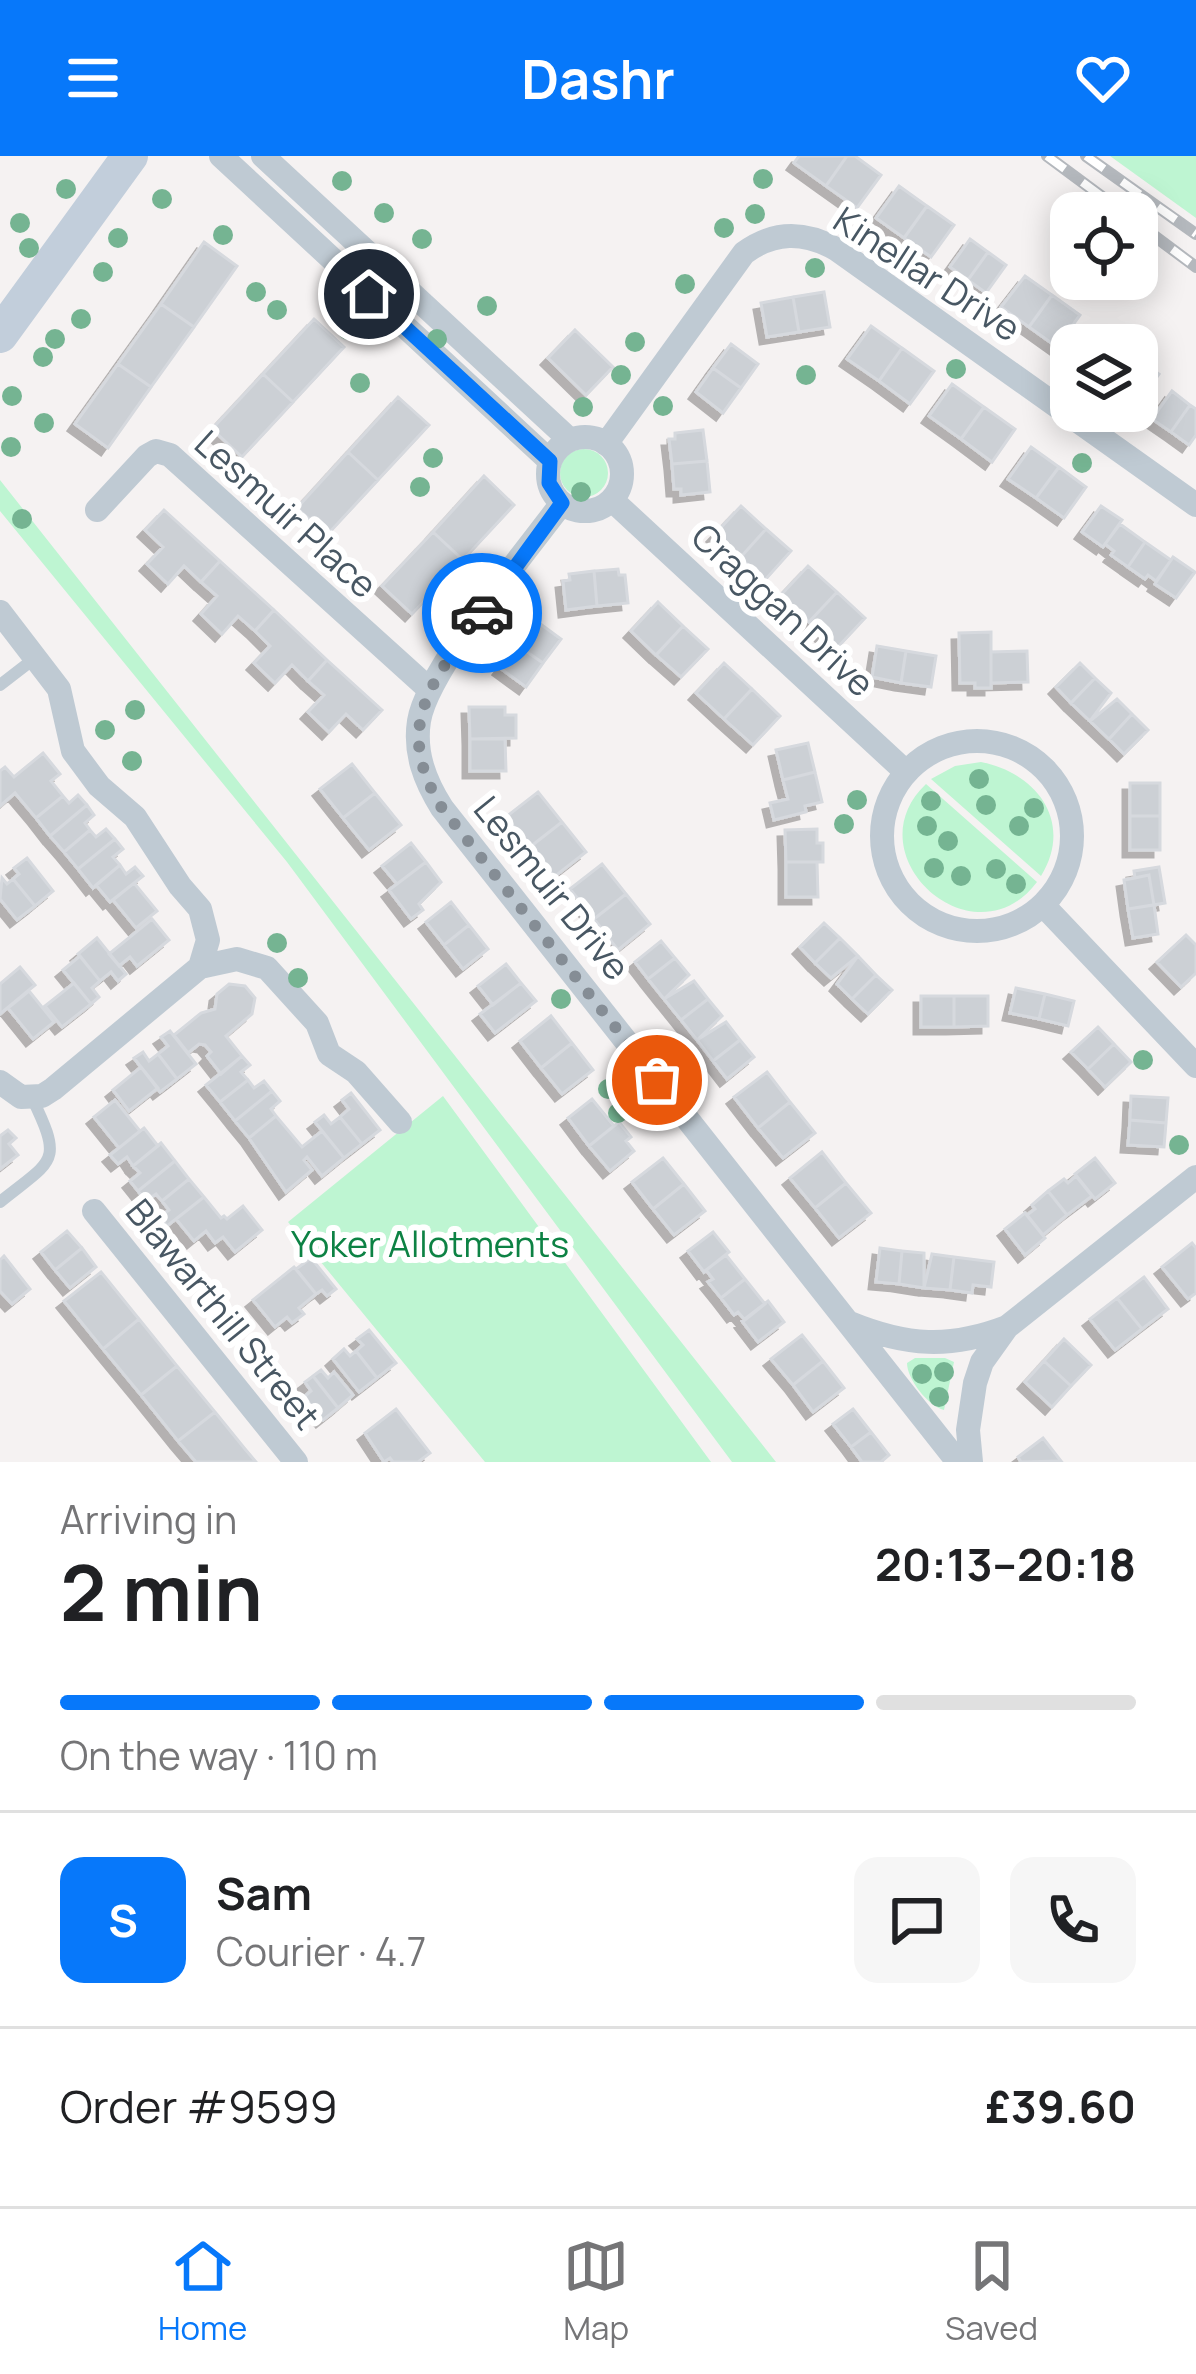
<!DOCTYPE html>
<html lang="en">
<head>
<meta charset="utf-8">
<style>
	body { margin:0; font-family:Manrope,sans-serif; background:#f6f6f6; color:#202124; height:100vh; display:flex; flex-direction:column; font-size:45px; white-space:nowrap }
	* { box-sizing:border-box; margin:0 }
	p { font-size:39px; color:#757577 }
	.icon { flex:none; width:66px; height:66px; fill:none; stroke:currentColor; stroke-width:2; stroke-linecap:round; stroke-linejoin:round }
	.map { position:relative; height:1306px; overflow:hidden }
	.details { display:flex; flex-direction:column; background:#fff; flex:1 }
	.details>* { flex:none }
	.controls { position:absolute; left:1050px; top:36px; display:grid; gap:24px }
	.controls a { display:grid; place-items:center; width:108px; height:108px; border-radius:24px; background:#fff; box-shadow:0 6px 30px #0003; font-size:60px }
	.pin { position:absolute; display:grid; place-items:center; width:102px; height:102px; color:#fff; margin:-51px; border:6px solid #fff; border-radius:50%; box-shadow:0 3px 12px #0007 }
	.courier { position:absolute; display:grid; place-items:center; width:120px; height:120px; margin:-60px; border:9px solid #0778fa; border-radius:50%; background:#fff; color:#222; box-shadow:0 3px 15px #0007 }
	.head em { font-style:normal; font-weight:700 }
	.head div { display:flex; flex-direction:column-reverse }
	.head { display:flex; align-items:center; justify-content:space-between; height:204px; padding:0 60px }
	h1 { font-size:78px; font-weight:700; line-height:90px }
	.bar { display:grid; grid-template-columns:repeat(4,1fr); gap:18px 12px; align-content:center; height:144px; padding:0 60px }
	.bar i { height:15px; border-radius:9px; background:#e0e0e0 }
	.bar .current { background:#0778fa }
	.bar p { grid-column:span 4 }
	.line { display:flex; align-items:center; gap:30px; padding:0 60px; border-top:3px solid #e0e0e0 }
	.line div { flex:1 }
	.round { display:grid; place-items:center; flex:none; width:126px; height:126px; border-radius:24px; background:#f6f6f6 }
	header { display:flex; justify-content:space-between; align-items:center; height:156px; padding:0 60px; background:#0778fa; color:#fff; font-size:54px; font-weight:700 }
	.tab-bar { display:flex; justify-content:space-around; align-items:center; height:168px; border-top:3px solid #e0e0e0; background:#fff; font-size:33px; color:#757577 }
	.tab-bar a { display:grid; justify-items:center; gap:6px }
	.tab-bar .current { color:#0778fa }
	.map>svg:first-child { display:block }
	.green { fill:#bef5d2 }
	.building { fill:#ccd0d5; stroke:#d6d9de; stroke-width:3; filter:url(#shadow) }
	.lines { fill:none; stroke-linecap:round; stroke-linejoin:round }
	.lane { stroke:#bfcad3; stroke-width:12 }
	.street { stroke:#bfcad3; stroke-width:24 }
	.secondary { stroke:#c2cedb; stroke-width:36 }
	.rail-casing { stroke:#b4b8bd; stroke-width:12 }
	.rail { stroke:#fff; stroke-width:8; stroke-dasharray:22; stroke-linecap:butt }
	.tree { fill:#75b492 }
	.done { stroke:#858d95; stroke-width:12; stroke-dasharray:0 21.6 }
	.route { stroke:#0778fa; stroke-width:15 }
	.labels { text-anchor:middle; stroke-width:12; stroke-linejoin:round; paint-order:stroke }
	.street-label { font-size:36px; fill:#485763; stroke:#fff }
	.park-label { font-size:36px; fill:#0d8244; stroke:#fff }
</style>
</head>
<body>
<header><svg class="icon" aria-label="menu" viewBox="0 0 24 24"><path d="M4 6h16M4 12h16M4 18h16"/></svg>Dashr<svg class="icon" aria-label="heart" viewBox="0 0 24 24"><path d="M12 20l-8-8c-3-5 5-10 8-4 3-6 11-1 8 4z"/></svg></header>
<div class="map">
<svg width="1196" height="1306" viewBox="0 0 1196 1306">
	<defs>
		<filter id="shadow"><feDropShadow dx="-7" dy="7" stdDeviation="0" flood-color="#0004"/></filter>
	</defs>
	<rect width="100%" height="100%" fill="#f5f2f2"/>
	<!-- green -->
	<path class="green" d="M1110,0H1196V62Z
		M560 317a24 24 0 1 1 48 0a24 24 0 1 1-48 0Z
		M0,324L776,1306H732L287,706L0,355Z
		M981,606C1037,617 1074,666 1041,720L931,623L955,610Z
		M926,628L1037,726C974,810 851,699 926,628Z
		M443,940L711,1306H485L288,1066Z
		M915,1202H945L954,1206L944,1254C928,1250 907,1223 907,1207Z"/>
	<!-- building -->
	<path class="building" d="M799,0H847L826,30L794,7Z
		M847,0H855L881,19L857,52L826,30Z
		M899,30L927,50L904,82L876,62Z
		M927,50L954,69L931,101L904,82Z
		M970,83L988,96L968,124L950,111Z
		M204,86L237,110L194,171L161,148Z
		M988,96L1006,109L986,137L968,124Z
		M1025,120L1052,139L1029,171L1001,151Z
		M824,136L830,171L799,176L793,141Z
		M1052,139L1080,159L1057,191L1029,171Z
		M793,141L799,176L767,181L761,147Z
		M161,148L194,171L151,231L118,208Z
		M314,163L344,191L293,246L263,218Z
		M871,170L902,192L879,225L847,203Z
		M1096,172L1120,189H1084Z
		M575,174L613,211L586,239L548,202Z
		M731,188L758,208L741,232L713,212Z
		M902,192L934,215L910,248L879,225Z
		M1137,202L1159,218L1137,249Z
		M118,208L151,231L108,292L75,268Z
		M713,212L741,232L723,257L696,236Z
		M263,218L293,246L242,301L212,273Z
		M952,228L984,251L961,283L929,260Z
		M1172,235L1190,249L1171,276L1152,263Z
		M398,241L429,269L378,324L348,296Z
		M1190,249L1196,253V279L1189,289L1171,276Z
		M984,251L1015,273L992,306L961,283Z
		M703,274L707,305L672,308L669,283H675V277Z
		M1031,291L1059,311L1036,342L1008,323Z
		M348,296L378,324L327,379L297,352Z
		M707,305L710,336L681,339V333H674L672,308Z
		M1059,311L1086,331L1064,362L1036,342Z
		M484,320L514,349L463,404L433,376Z
		M741,350L766,373L740,402L714,379Z
		M1101,350L1122,364L1103,391L1082,376Z
		M164,354L220,405L201,426L184,410L168,428L147,408L163,391L145,374Z
		M1120,368L1145,386L1128,411L1111,399L1114,395L1105,388Z
		M766,373L791,395L765,424L740,402Z
		M433,376L463,404L412,458L382,430Z
		M1145,386L1171,404L1156,425L1148,419L1145,423L1128,411Z
		M1173,401L1195,416L1176,442L1155,428Z
		M220,405L274,454L255,475L238,460L222,478L201,458L217,440L201,426Z
		M808,410L837,436L809,466L780,440Z
		M618,413L619,419H625L628,447L597,450L594,415Z
		M594,415L597,450L566,454L563,425L570,424L569,418Z
		M837,436L865,462L837,492L809,466Z
		M658,446L683,470L656,499L631,475Z
		M274,454L327,504L308,525L292,509L275,527L254,507L270,490L255,475Z
		M535,464L561,483L543,507L517,489Z
		M683,470L708,493L681,521L656,499Z
		M991,476V532H975V527H960L959,477Z
		M517,489L543,507L526,531L500,512Z
		M877,490L906,495L901,527L872,521Z
		M906,495L936,500L931,531L901,527Z
		M1027,495L1028,526L991,527V496Z
		M327,504L382,554L363,574L346,558L329,576L308,556L324,539L308,525Z
		M724,507L752,533L724,563L696,537Z
		M1080,507L1095,522L1071,547L1056,531Z
		M1095,522L1111,537L1090,565L1071,547Z
		M752,533L780,560L753,589L724,563Z
		M1117,543L1132,558L1109,583L1090,565Z
		M469,551H505V559H516V582L470,583Z
		M1132,558L1148,574L1124,598L1109,583Z
		M470,583H505L506,615H470Z
		M808,587L815,616L783,624L776,594Z
		M43,597L60,618L51,625L63,640L36,662L15,637L0,650V615L5,611L14,621Z
		M352,608L375,637L343,662L320,633Z
		M815,616L822,646L805,650L806,656L774,664L770,647L788,643L783,624Z
		M1130,627H1160V660H1130Z
		M538,636L562,666L530,691L506,661Z
		M375,637L401,669L369,694L343,662Z
		M78,639L87,649L50,680L36,662L63,640L69,647Z
		M87,649L94,659L85,667L90,674L64,696L50,680Z
		M1130,660H1160V694H1130Z
		M562,666L586,696L554,721L530,691Z
		M106,673L115,683L78,713L64,696L90,674L96,681Z
		M817,673V687H823V706H786L785,674Z
		M115,683L123,693L113,701L120,709L93,732L78,713Z
		M411,687L426,706L397,728L382,710Z
		M27,702L53,735L35,750L13,723L19,718L14,712Z
		M426,706L441,726L419,748L423,754L411,763L389,734Z
		M786,706H817L818,741H786Z
		M602,708L626,738L594,763L570,733Z
		M120,709L126,718L135,711L143,720L110,746L96,729Z
		M1159,711L1165,747L1154,749L1149,719L1135,722L1134,715Z
		M1159,711L1165,747L1128,753L1124,724L1135,722L1134,715Z
		M1149,719L1154,749L1128,753L1124,724Z
		M2,722L7,728L13,723L35,750L17,764L0,743Z
		M134,727L157,755L136,772L113,744Z
		M626,738L650,768L618,794L594,763Z
		M451,746L469,769L444,789L426,766Z
		M1154,749L1158,778L1133,782L1128,753Z
		M152,763L169,784L137,810L130,801L119,810L109,798Z
		M824,767L840,782L815,807L800,791Z
		M469,769L488,793L463,813L444,789Z
		M1186,779L1196,789V817L1181,831L1157,806Z
		M97,782L126,818L118,825L111,816L100,825L78,798Z
		M840,782L858,800L831,822L815,807Z
		M661,785L675,802L648,823L635,806Z
		M80,800L100,825L92,832L99,841L91,848L63,814Z
		M858,800L876,819L852,843L837,828Z
		M675,802L689,819L664,843L648,823Z
		M506,808L521,827L493,849L478,830Z
		M20,811L35,829L0,858V828Z
		M876,819L892,834L868,858L852,843Z
		M694,825L708,843L681,864L664,843Z
		M74,827L91,848L62,871L45,850Z
		M521,827L536,845L495,877L480,858Z
		M229,828L245,830L255,842L252,858L226,880L242,900L221,918L207,900L211,896L205,889L199,888L188,897L174,879L201,857L215,853L217,838Z
		M1016,832L1045,838L1039,863L1010,857Z
		M29,835L54,866L33,883L8,852Z
		M1045,838L1074,845L1068,870L1039,863Z
		M921,840H954V871H921Z
		M954,840H988V870L954,871Z
		M708,843L722,860L697,884L681,864Z
		M551,860L572,887L541,912L520,885Z
		M726,866L740,884L713,905L697,884Z
		M1098,871L1114,888L1088,913L1071,896Z
		M170,875L196,908L177,923L158,898L168,890L161,881Z
		M740,884L754,901L727,923L713,905Z
		M572,887L593,914L562,938L541,912Z
		M1114,888L1131,906L1105,931L1088,913Z
		M143,896L149,905L158,898L177,923L160,936L134,902Z
		M242,900L250,909L241,916L248,924L220,946L206,929Z
		M141,911L158,932L129,955L113,934Z
		M767,916L790,946L758,972L734,941Z
		M248,924L254,932L264,925L272,935L235,965L220,946Z
		M272,935L280,945L271,953L276,960L249,982L235,965Z
		M351,937L380,974L362,988L340,961L349,953L342,944Z
		M1131,940L1168,942L1166,967L1130,964Z
		M592,943L614,970L589,990L568,962Z
		M115,944L140,975L119,992L94,961Z
		M790,946L815,977L783,1002L758,972Z
		M324,959L331,968L340,961L362,988L344,1002L315,966Z
		M276,960L302,991L322,975L344,1002L322,1020L307,1001L304,1004L312,1014L286,1036L249,982Z
		M1130,964L1166,967L1164,991L1128,989Z
		M619,966L631,981L626,985L634,995L610,1015L589,990Z
		M144,972L158,990L133,1010L127,1001L118,1008L110,999Z
		M8,974L16,982L9,988L18,999L0,1013V980Z
		M161,987L175,1005L138,1035L130,1025L140,1017L133,1010Z
		M822,996L846,1027L815,1052L790,1022Z
		M663,1002L684,1028L653,1053L632,1026Z
		M1095,1002L1115,1027L1095,1043L1075,1018Z
		M175,1005L189,1023L162,1045L156,1038L146,1045L138,1035Z
		M1076,1020L1092,1040L1067,1059L1048,1035L1064,1023L1068,1027Z
		M189,1023L204,1041L167,1070L160,1061L169,1054L162,1045Z
		M846,1027L871,1057L839,1082L815,1052Z
		M684,1028L705,1055L674,1079L653,1053Z
		M1048,1035L1067,1059L1043,1079L1027,1059L1035,1053L1032,1049Z
		M204,1041L221,1062L224,1060L227,1063L243,1050L262,1074L235,1096L223,1081L215,1087L206,1075L194,1085L176,1063Z
		M1025,1057L1045,1082L1025,1099L1005,1073Z
		M67,1075L82,1092L55,1114L41,1096Z
		M713,1076L729,1096L704,1116L688,1095Z
		M1192,1087L1196,1092V1137L1188,1143L1162,1111Z
		M82,1092L96,1111L70,1132L55,1114Z
		M880,1092L902,1095L899,1128L876,1126Z
		M902,1095L924,1097V1132L899,1128Z
		M932,1098L954,1101L950,1134L924,1132Z
		M726,1099L745,1123L721,1142L708,1126L713,1123L706,1114Z
		M4,1100L30,1133L12,1148L0,1135V1104Z
		M954,1101L994,1106L991,1131L973,1129L972,1137L950,1134Z
		M311,1102L336,1133L327,1140L322,1134L316,1138L296,1113Z
		M294,1111L316,1138L299,1152L304,1158L292,1167L287,1161L275,1171L253,1144Z
		M101,1116L139,1163L103,1193L64,1145Z
		M1144,1121L1168,1153L1142,1173L1117,1142Z
		M745,1123L765,1148L745,1164L738,1156L734,1159L721,1142Z
		M1117,1142L1142,1173L1115,1194L1090,1163Z
		M768,1145L784,1166L758,1186L742,1165Z
		M139,1163L177,1210L141,1239L103,1193Z
		M369,1174L396,1207L377,1222L356,1195L363,1189L357,1183Z
		M802,1179L823,1205L793,1229L771,1203Z
		M1064,1183L1091,1209L1071,1230L1044,1205Z
		M344,1193L350,1200L356,1195L377,1222L359,1236L333,1203Z
		M823,1205L844,1232L813,1256L793,1229Z
		M1044,1205L1071,1230L1052,1251L1025,1226Z
		M177,1210L215,1256L178,1285L141,1239Z
		M321,1214L328,1222L334,1216L353,1239L338,1252L313,1220Z
		M313,1220L338,1252L323,1264L304,1241L311,1235L305,1226Z
		M396,1253L430,1297L418,1306H393L390,1302L384,1306L365,1277Z
		M853,1253L871,1276L851,1291L833,1268Z
		M215,1256L245,1293L256,1306H196L178,1285Z
		M871,1276L889,1299L881,1306H862L851,1291Z
		M1043,1282L1061,1305L1021,1306L1018,1301Z"/>
	<g class="lines">
		<!-- lane -->
		<path class="lane" d="M0,529L35,502
			M0,1046C53,1003 64,1008 32,942"/>
		<!-- street -->
		<path class="street" d="M221,0L550,305
			M263,0L570,284
			M548 318a37 37 0 1 1 74 0a37 37 0 1 1-74 0Z
			M606,288L744,97C774,75 804,75 836,93L1196,349
			M612,344L906,616
			M562,347C527,394 427,514 419,565C414,597 425,625 442,652L958,1306
			M97,354L147,300L156,295L170,299L429,533
			M0,456L59,533L73,595L99,630L135,661L180,730L200,753L208,784L200,811L53,933L42,940L21,941L0,926
			M882 680a95 95 0 1 1 190 0a95 95 0 1 1-190 0Z
			M1043,749L1196,910
			M200,811L237,803L267,812L317,867L329,898L356,916L400,966
			M94,1055L296,1306
			M850,1167C906,1190 950,1193 1007,1171
			M971,1306L968,1274L975,1227L982,1206L1007,1171L1196,1021"/>
		<!-- secondary -->
		<path class="secondary" d="M0,179L130,0"/>
		<!-- rail casing -->
		<g class="rail-casing">
			<path id="rail" d="M1047,0L1124,57
				M1086,0L1196,78
				M1137,67L1196,111"/>
		</g>
		<!-- rail -->
		<use href="#rail" class="rail"/>
	</g>
	<!-- trees -->
	<g class="tree">
		<circle cx="763" cy="23" r="10"/>
		<circle cx="342" cy="25" r="10"/>
		<circle cx="66" cy="33" r="10"/>
		<circle cx="162" cy="43" r="10"/>
		<circle cx="384" cy="57" r="10"/>
		<circle cx="755" cy="58" r="10"/>
		<circle cx="20" cy="67" r="10"/>
		<circle cx="724" cy="72" r="10"/>
		<circle cx="223" cy="79" r="10"/>
		<circle cx="118" cy="82" r="10"/>
		<circle cx="422" cy="83" r="10"/>
		<circle cx="29" cy="92" r="10"/>
		<circle cx="815" cy="112" r="10"/>
		<circle cx="103" cy="116" r="10"/>
		<circle cx="685" cy="128" r="10"/>
		<circle cx="256" cy="136" r="10"/>
		<circle cx="487" cy="150" r="10"/>
		<circle cx="277" cy="154" r="10"/>
		<circle cx="81" cy="163" r="10"/>
		<circle cx="348" cy="174" r="10"/>
		<circle cx="55" cy="183" r="10"/>
		<circle cx="437" cy="183" r="10"/>
		<circle cx="635" cy="186" r="10"/>
		<circle cx="43" cy="201" r="10"/>
		<circle cx="956" cy="213" r="10"/>
		<circle cx="621" cy="219" r="10"/>
		<circle cx="806" cy="219" r="10"/>
		<circle cx="360" cy="227" r="10"/>
		<circle cx="12" cy="240" r="10"/>
		<circle cx="663" cy="250" r="10"/>
		<circle cx="583" cy="251" r="10"/>
		<circle cx="44" cy="267" r="10"/>
		<circle cx="11" cy="291" r="10"/>
		<circle cx="433" cy="302" r="10"/>
		<circle cx="1082" cy="307" r="10"/>
		<circle cx="420" cy="331" r="10"/>
		<circle cx="581" cy="336" r="10"/>
		<circle cx="22" cy="363" r="10"/>
		<circle cx="135" cy="554" r="10"/>
		<circle cx="105" cy="574" r="10"/>
		<circle cx="132" cy="605" r="10"/>
		<circle cx="979" cy="623" r="10"/>
		<circle cx="857" cy="644" r="10"/>
		<circle cx="931" cy="645" r="10"/>
		<circle cx="986" cy="649" r="10"/>
		<circle cx="1034" cy="652" r="10"/>
		<circle cx="844" cy="668" r="10"/>
		<circle cx="927" cy="670" r="10"/>
		<circle cx="1019" cy="670" r="10"/>
		<circle cx="948" cy="685" r="10"/>
		<circle cx="934" cy="712" r="10"/>
		<circle cx="996" cy="713" r="10"/>
		<circle cx="961" cy="720" r="10"/>
		<circle cx="1016" cy="728" r="10"/>
		<circle cx="277" cy="787" r="10"/>
		<circle cx="298" cy="822" r="10"/>
		<circle cx="561" cy="843" r="10"/>
		<circle cx="1143" cy="904" r="10"/>
		<circle cx="687" cy="918" r="10"/>
		<circle cx="608" cy="933" r="10"/>
		<circle cx="618" cy="957" r="10"/>
		<circle cx="1179" cy="989" r="10"/>
		<circle cx="944" cy="1216" r="10"/>
		<circle cx="922" cy="1218" r="10"/>
		<circle cx="939" cy="1241" r="10"/>
	</g>
	<g class="lines">
		<!-- done -->
		<path class="done" d="M482,457C433,524 391,570 442,652L657,924"/>
		<!-- route -->
		<path class="route" d="M369,138L550,305L549,327L562,347L482,457"/>
	</g>
	<g class="labels">
		<!-- street labels -->
		<g class="street-label">
			<text transform="translate(927 118) rotate(33)" y="13">Kinellar Drive</text>
			<text transform="translate(286 358) rotate(42)" y="13">Lesmuir Place</text>
			<text transform="translate(783 454) rotate(43)" y="13">Craggan Drive</text>
			<text transform="translate(552 732) rotate(51)" y="13">Lesmuir Drive</text>
			<text transform="translate(223 1158) rotate(51)" y="13">Blawarthill Street</text>
		</g>
		<!-- park labels -->
		<g class="park-label">
			<text x="430" y="1101">Yoker Allotments</text>
		</g>
	</g>
</svg>
<div class="controls">
<a><svg class="icon" aria-label="locate" viewBox="0 0 24 24"><circle cx="12" cy="12" r="6"/><path d="M12 2v4M12 18v4M2 12h4M18 12h4"/></svg></a>
<a><svg class="icon" aria-label="layers" viewBox="0 0 24 24"><path d="M12 4l9 5-9 5-9-5zM3 14l9 5 9-5"/></svg></a>
</div>
<div class="pin" style="left:657px;top:924px;background:#ea580c"><svg class="icon" aria-label="bag" viewBox="0 0 24 24"><path d="M5 8h14l-1 12H6zM9 8a3 3 0 0 1 6 0"/></svg></div>
<div class="pin" style="left:369px;top:138px;background:#1f2937"><svg class="icon" aria-label="home" viewBox="0 0 24 24"><path d="M3 11l9-7 9 7M6 9v11h12V9"/></svg></div>
<div class="courier" style="left:482px;top:457px"><svg class="icon" aria-label="car" viewBox="0 0 24 24"><path d="M5 17H2v-5l4-1 3-4h7l3 4 3 1v5h-3M9 17h6M6 11h13"/><circle cx="7" cy="17" r="2"/><circle cx="17" cy="17" r="2"/></svg></div>
</div>
<section class="details">
<div class="head"><div><h1>2 min</h1><p>Arriving in</p></div><em>20:13–20:18</em></div>
<div class="bar"><i class="current"></i><i class="current"></i><i class="current"></i><i></i><p>On the way · 110 m</p></div>
<div class="line" style="height:216px"><b class="round" style="background:#0778fa;color:#fff">S</b><div><b>Sam</b><p>Courier · 4.7</p></div><a class="round"><svg class="icon" aria-label="chat" viewBox="0 0 24 24"><path d="M4 5h16v11H9l-5 4z"/></svg></a><a class="round"><svg class="icon" aria-label="phone" viewBox="0 0 24 24"><path d="M5 4h4l2 5-3 2q2 4 5 5l2-3 5 2v4C11 20 4 13 5 4z"/></svg></a></div>
<div class="line" style="height:156px"><div>Order #9599</div><b>£39.60</b></div>
</section>
<nav class="tab-bar">
<a class="current"><svg class="icon" aria-label="home" viewBox="0 0 24 24"><path d="M3 11l9-7 9 7M6 9v11h12V9"/></svg>Home</a>
<a><svg class="icon" aria-label="map" viewBox="0 0 24 24"><path d="M3 6l6-2 6 2 6-2v14l-6 2-6-2-6 2zM9 4v14M15 6v14"/></svg>Map</a>
<a><svg class="icon" aria-label="saved" viewBox="0 0 24 24"><path d="M7 4h10v16l-5-4-5 4z"/></svg>Saved</a>
</nav>
</body>
</html>
